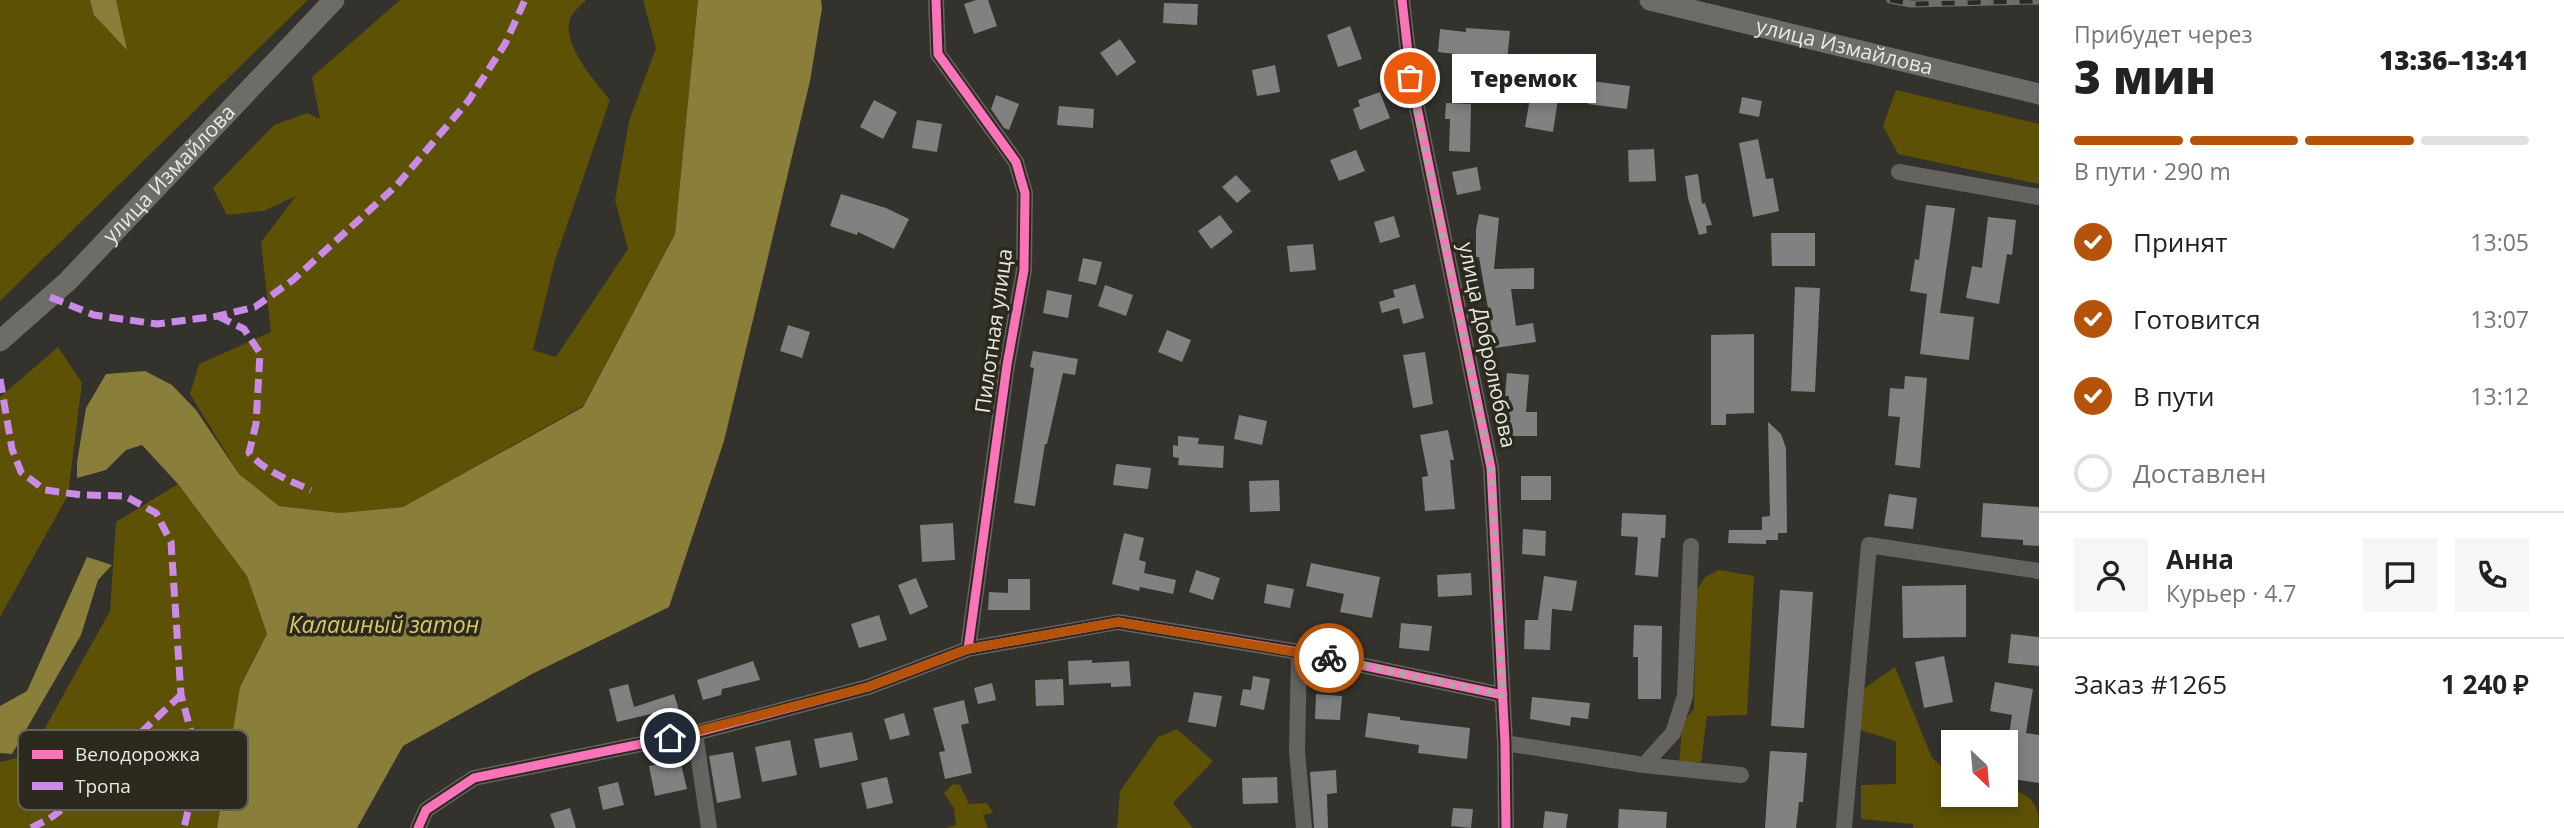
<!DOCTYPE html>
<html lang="ru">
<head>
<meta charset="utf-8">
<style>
	body { margin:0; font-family:"Open Sans",sans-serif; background:#f6f6f6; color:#222; height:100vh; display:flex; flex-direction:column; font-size:26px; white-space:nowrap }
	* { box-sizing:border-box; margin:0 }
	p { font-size:23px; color:#767676 }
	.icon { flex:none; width:38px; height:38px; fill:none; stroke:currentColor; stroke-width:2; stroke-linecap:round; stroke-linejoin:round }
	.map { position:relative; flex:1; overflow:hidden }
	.drawer { display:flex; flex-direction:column; background:#fff; width:525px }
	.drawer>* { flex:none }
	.needle { width:46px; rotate:154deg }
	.tools { position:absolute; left:1941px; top:730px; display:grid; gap:14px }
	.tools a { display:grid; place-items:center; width:77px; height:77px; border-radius:0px; background:#fff; box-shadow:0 4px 10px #0003; font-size:35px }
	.pin { position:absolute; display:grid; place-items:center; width:60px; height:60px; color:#fff; margin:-30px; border:4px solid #fff; border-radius:50%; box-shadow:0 2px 7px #0007 }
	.courier { position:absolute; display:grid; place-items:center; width:70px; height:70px; margin:-35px; border:5px solid #b45309; border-radius:50%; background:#fff; color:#222; box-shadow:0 2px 9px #0007 }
	.bubble { position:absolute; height:49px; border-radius:0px; background:#fff; box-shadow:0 4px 10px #0003; font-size:23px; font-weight:800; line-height:49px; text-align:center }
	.overview em { font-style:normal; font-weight:800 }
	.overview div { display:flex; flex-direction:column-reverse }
	.overview { display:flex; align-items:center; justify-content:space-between; height:119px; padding:0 35px }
	h1 { font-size:46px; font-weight:800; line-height:52px }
	.bar { display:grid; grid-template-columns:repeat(4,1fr); gap:10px 7px; align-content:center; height:84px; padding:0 35px }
	.bar i { height:9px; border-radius:5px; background:#e0e0e0 }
	.bar .selected { background:#b45309 }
	.bar p { grid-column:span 4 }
	.line { display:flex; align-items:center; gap:18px; padding:0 35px; border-top:2px solid #e0e0e0 }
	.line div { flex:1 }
	.round { display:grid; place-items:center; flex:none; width:74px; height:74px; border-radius:0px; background:#f6f6f6 }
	ol { padding:0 35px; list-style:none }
	li { display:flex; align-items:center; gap:21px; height:77px }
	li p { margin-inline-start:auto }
	li .icon { padding:7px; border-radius:50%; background:#b45309; color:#fff; stroke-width:4 }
	li:last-child { color:#767676 }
	li i { width:38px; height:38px; border:4px solid #e0e0e0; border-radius:50% }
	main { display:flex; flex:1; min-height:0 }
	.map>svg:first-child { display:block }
	.green { fill:#5d5106 }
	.water { fill:#8a7e3b }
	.building { fill:#7f8280 }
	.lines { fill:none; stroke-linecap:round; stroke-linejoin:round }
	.minor { stroke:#646360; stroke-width:16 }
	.major { stroke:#6c6c68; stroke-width:21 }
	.rail-casing { stroke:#6f6e6c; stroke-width:7 }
	.rail { stroke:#2c2a1f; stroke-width:4.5; stroke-dasharray:13; stroke-linecap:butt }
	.quiet { stroke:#ca8be6; stroke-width:7; stroke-dasharray:14 7; stroke-linecap:butt }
	.cycleway-casing { stroke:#2c2a1f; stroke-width:13 }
	.cycleway { stroke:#fb73b8; stroke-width:9 }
	.done { stroke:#a9a8a2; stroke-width:7; stroke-dasharray:0 12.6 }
	.route { stroke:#b45309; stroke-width:9 }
	.labels { text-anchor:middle; stroke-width:7; stroke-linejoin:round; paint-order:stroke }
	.street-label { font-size:21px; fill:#e9e8e1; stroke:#2c2a1f }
	.water-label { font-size:23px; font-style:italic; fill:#dcc963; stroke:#2c2a1f }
	.key { fill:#2c2a1f; stroke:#656359; stroke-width:2 }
	.key-label { font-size:19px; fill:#e9e8e1 }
</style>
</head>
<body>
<main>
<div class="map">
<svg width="2039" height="828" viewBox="0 0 2039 828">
	<rect width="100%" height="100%" fill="#33322c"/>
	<!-- green -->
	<path class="green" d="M0,0H308L0,301Z
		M400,0H586C581,5 574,11 571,17C559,42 596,82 610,100L555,260L533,350L556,357L628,249L615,200L629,121L656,48L643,0H698L675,234L583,406L403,507L340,513L279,506L239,474L190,394L199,364L271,332L261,242L296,196L264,211L227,215L213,188L274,125L307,113L320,119L312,77Z
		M1896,90L2039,124V184L1898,154L1883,126Z
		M58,347L82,383L68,495L0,617V397Z
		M178,484L247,576L267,634L240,687L217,828H0V762L30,755L110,611L116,522Z
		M1719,570L1754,576L1747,715L1707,716L1701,762H1679L1683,722L1694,709L1696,591L1705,577Z
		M1895,667L1932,758L1945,769L1953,772V794H2006V787C2030,795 2039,801 2039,828H1913V824L1861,819V785L1896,784V741L1856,729L1859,692Z
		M1177,729L1213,761L1173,803L1193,828H1117L1120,791L1158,737Z
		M953,784L960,785L969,804L987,803L993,813L983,815L988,828H946L956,825L954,808L944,793Z"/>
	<!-- water -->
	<path class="water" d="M90,0H116L127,50L94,15Z
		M698,0H821L822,8L810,81L724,441L669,607L532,674L403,746L357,828H217L240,687L267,634L247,576L178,484L142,445L126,450L106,470L77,478V462L86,408L106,374L145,371L172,385L196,410L239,474L279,506L340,513L403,507L583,407L675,234Z
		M87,557L112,565L98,580L81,635L12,754L0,753V706L27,691Z"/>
	<!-- building -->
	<path class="building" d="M976,0H988L997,26L974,34L964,4Z
		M1164,3L1198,4L1197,25L1163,23Z
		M1350,26L1362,59L1338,67L1327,35Z
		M1466,28L1510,31L1507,61L1464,57V55L1438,52L1440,29L1466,32Z
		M1120,39L1136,62L1117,76L1100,53Z
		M1275,65L1280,92L1257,96L1252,70Z
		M1591,81L1630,86L1627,109L1588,104Z
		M1532,86L1546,88L1544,96L1558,99L1553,132L1525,127Z
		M1380,92L1390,118L1360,130L1353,109L1360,106L1358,100Z
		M996,95L1019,104L1009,130L1004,128L991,109Z
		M1742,97L1762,101L1759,117L1739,113Z
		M874,100L897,112L883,139L860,127Z
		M1446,103L1471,104L1470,152L1449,151L1450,119H1445Z
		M1059,106L1094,109L1093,128L1057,125Z
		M917,120L942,124L937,152L912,148Z
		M1758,139L1766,179L1773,178L1779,211L1753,217L1739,143Z
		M1654,149L1656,181L1629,182L1628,150Z
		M1356,150L1365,171L1339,181L1330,160Z
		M1477,167L1481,190L1457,195L1452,172Z
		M1698,174L1702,204L1705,203L1712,225L1706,226L1707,233L1699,235L1688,198L1685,176Z
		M1236,175L1251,191L1237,203L1222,187Z
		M841,194L886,208L909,219L894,249L858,232L857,235L830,226Z
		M1926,205L1955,208L1940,313L1974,317L1969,360L1920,354L1927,294L1910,291L1915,259L1919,260Z
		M1479,214L1499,218L1494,269L1534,268V289H1511L1516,326L1533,323L1536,342L1495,348L1479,257H1476V229Z
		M1220,215L1233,232L1211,249L1198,231Z
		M1394,216L1400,237L1380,243L1374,222Z
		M1988,217L2016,220L2012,255L2007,254L1999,304L1966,298L1972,266L1982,268Z
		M1771,233H1815V266H1772Z
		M1313,244L1316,270L1290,272L1287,246Z
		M1083,258L1102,262L1096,285L1078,281Z
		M1415,284L1424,318L1403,324L1399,308L1382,313L1379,302L1395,297L1393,290Z
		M1105,285L1133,295L1126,316L1098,306Z
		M1795,287L1820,288L1815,392L1791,391Z
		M1047,290L1072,295L1068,318L1043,313Z
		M788,325L810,332L802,358L780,351Z
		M1167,330L1191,340L1182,362L1158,352Z
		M1754,334V413L1726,414V425H1711V335Z
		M1033,351L1078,359L1075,375L1063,373L1047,444H1045L1035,506L1014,503L1034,368L1030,367Z
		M1425,352L1433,404L1413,408L1403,355Z
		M1507,373L1529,375L1526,412H1537V436H1509V396H1505Z
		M1905,376L1927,378L1920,468L1895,465L1900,417L1888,416L1890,388L1904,389Z
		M1239,415L1267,421L1262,445L1234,439Z
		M1768,422L1781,434L1786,448L1787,533H1778V540H1766V544L1728,543L1729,530H1762V517L1770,516Z
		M1448,430L1454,460H1450L1455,509L1425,511L1422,477L1428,476L1420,435Z
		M1178,436L1199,438L1198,444L1224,446L1223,468L1178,465L1179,458L1173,457V445L1178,446Z
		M1116,464L1151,468L1148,489L1113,485Z
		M1521,476H1551V500H1521Z
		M1279,480L1280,511L1250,512L1249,481Z
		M1889,494L1917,498L1913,529L1884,526Z
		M1983,503L2039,507V546L2023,545V540L1981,537Z
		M1622,513L1666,515L1665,538H1661L1658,577L1635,575L1638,537L1621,536Z
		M953,523L955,560L922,562L920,525Z
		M1523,529L1546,531L1545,556L1522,554Z
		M1124,533L1144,538L1139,560L1146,562L1144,573L1176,580L1173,594L1140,587L1139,591L1112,584Z
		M1311,563L1380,577L1372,618L1340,612L1344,594L1306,586Z
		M1196,570L1220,578L1213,600L1189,592Z
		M1471,573L1472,595L1438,597L1437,575Z
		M1544,576L1577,581L1572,611L1552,609L1550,650L1524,649L1525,620H1538Z
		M916,578L928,607L910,615L898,585Z
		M1008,579H1030V610H988L989,592L1008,593Z
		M1267,584L1294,589L1290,608L1264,603Z
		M1966,585V637L1903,638L1902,586Z
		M1780,590L1813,592L1804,728L1771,726Z
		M879,615L887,640L859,648L851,624Z
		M1401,623L1432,626L1429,651L1399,648Z
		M1634,625L1662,626L1661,699H1638V657H1633Z
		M2011,634L2039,637V666L2008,663Z
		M1944,656L1953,702L1924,708L1915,662Z
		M1092,660V663L1129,661L1131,686L1111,687V683L1069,685L1068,661Z
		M753,661L760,680L722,689L721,695L703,700L697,680Z
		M1253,676L1270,679L1264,710L1240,705L1243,689L1251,690Z
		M1063,679L1064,705L1036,706L1035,680Z
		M1995,682L2033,689L2026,733L2039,735V783L2006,778V755L2012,715L1990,711Z
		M992,683L996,700L978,704L974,688Z
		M628,684L634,707L674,694L681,717L658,724L655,713L617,722L609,689Z
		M1194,692L1222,696L1216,727L1188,722Z
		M1316,694L1342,696L1340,720L1315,719Z
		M1532,697L1590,703L1588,719L1571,717L1570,726L1530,719Z
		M964,700L969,723L961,725L972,773L945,779L939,752L945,751L933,708Z
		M904,713L910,735L890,740L884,719Z
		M1368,713L1400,717V720L1470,728L1467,759L1418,753L1419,745L1365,737Z
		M852,732L858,760L820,768L814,739Z
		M790,740L797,775L762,782L755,747Z
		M1770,751L1807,753L1803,802H1799L1796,828H1765Z
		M733,752L741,798L717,803L709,756Z
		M680,760L687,789L655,796L649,766Z
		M1336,770L1337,793L1327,794L1328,828H1314L1310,772Z
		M887,777L893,803L867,809L861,783Z
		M1277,777L1278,803L1243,804L1242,778Z
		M618,782L624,805L603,810L598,787Z
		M570,808L576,828H555L550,814Z
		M1453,808L1473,809L1471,828L1451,826Z
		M1619,809L1667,812L1666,828H1618Z
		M1545,811L1568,814L1566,828H1543Z"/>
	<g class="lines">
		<!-- minor -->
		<path class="minor" d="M936,0L938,54L1016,162L1025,193L1024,270L1007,365L968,649
			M1402,0L1411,78L1491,468L1505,743L1506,828
			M1899,172L2039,197
			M1299,652L1297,752L1304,828
			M695,733L709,828
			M1505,743L1644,765L1741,775
			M1644,765L1673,733L1685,696L1691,546
			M418,828L426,810L474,778L695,733L868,687L968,649L1118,622L1299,652L1503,695
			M1844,828L1869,545L2039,571"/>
		<!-- major -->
		<g class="major">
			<path id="s1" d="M1650,0L2039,94"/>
			<path id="s2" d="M0,341L68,281L334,0"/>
		</g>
		<!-- rail casing -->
		<g class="rail-casing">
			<path id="rail" d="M1890,0L1911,4L2039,1"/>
		</g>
		<!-- rail -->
		<use href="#rail" class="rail"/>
		<!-- quiet -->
		<path class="quiet" d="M50,297L94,315L157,324L218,316L255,307L293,280L397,185L469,100L505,44L525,0
			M218,316L244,329L260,353L256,424L249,453C266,472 288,480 311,490
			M0,379L12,449L21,472L45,490L82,495L125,496L156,513L171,542L181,695L193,739L190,802L184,828
			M31,828L49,819L97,784L134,739L181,695"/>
		<!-- cycleway casing -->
		<g class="cycleway-casing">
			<path id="cycleway" d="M936,0L938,54L1016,162L1025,193L1024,270L1007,365L968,649
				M1402,0L1411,78L1491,468L1505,743L1506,828
				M418,828L426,810L474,778L695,733L868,687L968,649L1118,622L1299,652L1503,695"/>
		</g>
		<!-- cycleway -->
		<use href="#cycleway" class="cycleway"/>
	</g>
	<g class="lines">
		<!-- done -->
		<path class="done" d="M1329,658L1503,695L1491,468L1410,78"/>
		<!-- route -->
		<path class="route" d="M670,738L868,687L968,649L1118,622L1329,658"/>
	</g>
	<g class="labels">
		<!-- street labels -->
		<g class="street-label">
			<text dy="7" stroke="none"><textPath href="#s1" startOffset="200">улица Измайлова</textPath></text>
			<text dy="7" stroke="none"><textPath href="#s2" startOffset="238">улица Измайлова</textPath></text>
			<text transform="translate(994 331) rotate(-82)" y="7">Пилотная улица</text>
			<text transform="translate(1487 345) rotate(78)" y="7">улица Добролюбова</text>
		</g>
		<!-- water labels -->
		<g class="water-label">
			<text x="384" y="633">Калашный затон</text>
		</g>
	</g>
	<!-- legend -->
	<rect x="18" y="730" width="230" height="80" rx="10" class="key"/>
	<rect x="32" y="750" width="31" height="9" fill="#fb73b8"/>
	<rect x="32" y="782" width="31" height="8" fill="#ca8be6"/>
	<g class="key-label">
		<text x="75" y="761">Велодорожка</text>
		<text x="75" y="793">Тропа</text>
	</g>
</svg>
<div class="tools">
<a><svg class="needle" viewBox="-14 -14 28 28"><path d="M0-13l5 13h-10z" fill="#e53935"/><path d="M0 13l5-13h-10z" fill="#767676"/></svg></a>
</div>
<div class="pin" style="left:1410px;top:78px;background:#ea580c"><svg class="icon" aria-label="bag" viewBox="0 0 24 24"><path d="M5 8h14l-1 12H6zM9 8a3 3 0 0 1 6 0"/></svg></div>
<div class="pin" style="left:670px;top:738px;background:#1f2937"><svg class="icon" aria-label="home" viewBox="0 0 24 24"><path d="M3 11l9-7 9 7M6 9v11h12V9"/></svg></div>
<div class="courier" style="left:1329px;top:658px"><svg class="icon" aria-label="bike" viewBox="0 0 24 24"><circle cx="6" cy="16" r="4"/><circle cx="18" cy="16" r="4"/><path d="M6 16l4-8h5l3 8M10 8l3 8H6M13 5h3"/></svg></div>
<div class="bubble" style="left:1452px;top:54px;width:144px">Теремок</div>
</div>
<section class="drawer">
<div class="overview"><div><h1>3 мин</h1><p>Прибудет через</p></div><em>13:36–13:41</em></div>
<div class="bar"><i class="selected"></i><i class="selected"></i><i class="selected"></i><i></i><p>В пути · 290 m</p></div>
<ol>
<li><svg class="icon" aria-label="check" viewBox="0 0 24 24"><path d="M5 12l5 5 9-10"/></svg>Принят<p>13:05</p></li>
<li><svg class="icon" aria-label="check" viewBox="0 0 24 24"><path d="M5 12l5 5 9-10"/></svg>Готовится<p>13:07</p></li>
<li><svg class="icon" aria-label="check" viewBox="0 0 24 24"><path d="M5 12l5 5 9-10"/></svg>В пути<p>13:12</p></li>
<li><i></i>Доставлен</li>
</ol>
<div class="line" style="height:126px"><a class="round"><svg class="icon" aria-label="person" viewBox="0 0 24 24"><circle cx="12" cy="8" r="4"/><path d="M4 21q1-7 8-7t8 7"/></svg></a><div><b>Анна</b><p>Курьер · 4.7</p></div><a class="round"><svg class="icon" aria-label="chat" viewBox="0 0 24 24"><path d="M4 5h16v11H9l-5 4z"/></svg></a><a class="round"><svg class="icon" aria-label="phone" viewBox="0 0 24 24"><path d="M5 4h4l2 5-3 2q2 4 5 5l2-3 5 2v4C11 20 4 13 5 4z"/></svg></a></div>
<div class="line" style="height:91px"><div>Заказ #1265</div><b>1 240 ₽</b></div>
</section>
</main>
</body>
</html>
